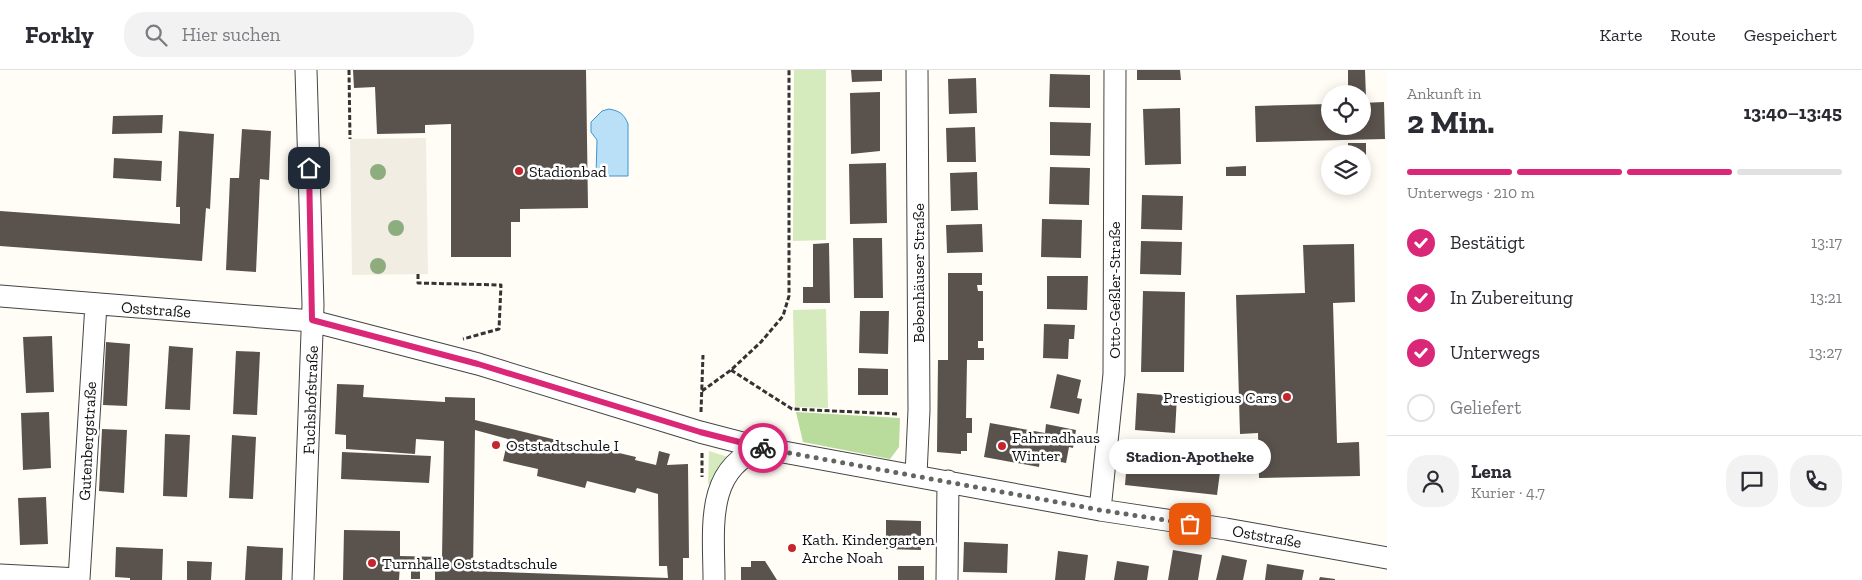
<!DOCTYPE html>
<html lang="de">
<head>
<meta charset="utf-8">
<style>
	body { margin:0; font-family:"Zilla Slab",serif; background:#f2f2f3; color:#2b2b33; height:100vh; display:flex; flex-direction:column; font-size:19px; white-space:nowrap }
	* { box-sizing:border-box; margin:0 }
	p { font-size:16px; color:#7c7c81 }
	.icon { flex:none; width:28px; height:28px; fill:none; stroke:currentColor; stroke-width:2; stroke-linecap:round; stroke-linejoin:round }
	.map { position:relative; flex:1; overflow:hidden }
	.side { display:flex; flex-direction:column; background:#fff; width:475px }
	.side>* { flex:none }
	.controls { position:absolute; left:1321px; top:15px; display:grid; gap:10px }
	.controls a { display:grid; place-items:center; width:50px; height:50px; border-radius:50%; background:#fff; box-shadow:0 2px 12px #0003; font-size:25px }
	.pin { position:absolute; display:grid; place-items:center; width:42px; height:42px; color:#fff; margin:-21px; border-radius:10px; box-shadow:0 2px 8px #0006 }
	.courier { position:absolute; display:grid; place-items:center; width:50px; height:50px; margin:-25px; border:4px solid #db2777; border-radius:50%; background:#fff; color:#222; box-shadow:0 1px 6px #0007 }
	.bubble { position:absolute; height:35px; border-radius:18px; background:#fff; box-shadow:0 2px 12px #0003; font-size:16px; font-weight:800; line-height:35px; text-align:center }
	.overview em { font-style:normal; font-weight:800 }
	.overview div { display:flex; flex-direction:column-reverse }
	.overview { display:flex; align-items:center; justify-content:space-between; height:85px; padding:0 20px }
	h1 { font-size:32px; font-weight:800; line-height:38px }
	.bar { display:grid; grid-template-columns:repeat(4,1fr); gap:8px 5px; align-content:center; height:60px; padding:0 20px }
	.bar i { height:6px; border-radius:4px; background:#e1e1e2 }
	.bar .on { background:#db2777 }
	.bar p { grid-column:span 4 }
	.line { display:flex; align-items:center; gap:12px; padding:0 20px; border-top:1px solid #e1e1e2 }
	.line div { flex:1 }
	.round { display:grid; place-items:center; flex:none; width:52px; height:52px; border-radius:20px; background:#f2f2f3 }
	ol { padding:0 20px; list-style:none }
	li { display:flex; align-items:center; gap:15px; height:55px }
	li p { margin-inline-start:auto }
	li .icon { padding:5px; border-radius:50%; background:#db2777; color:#fff; stroke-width:4 }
	li:last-child { color:#7c7c81 }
	li i { width:28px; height:28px; border:2px solid #e1e1e2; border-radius:50% }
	header { display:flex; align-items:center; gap:30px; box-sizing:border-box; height:70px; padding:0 25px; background:#fff; border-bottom:1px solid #e1e1e2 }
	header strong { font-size:24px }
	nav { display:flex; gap:28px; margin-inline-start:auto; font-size:18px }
	.search { width:350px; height:45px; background:#f2f2f3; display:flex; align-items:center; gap:12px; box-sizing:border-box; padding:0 18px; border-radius:20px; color:#7c7c81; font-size:19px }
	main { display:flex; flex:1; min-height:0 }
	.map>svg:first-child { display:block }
	.green { fill:#d5ebbd }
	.forest { fill:#b9dc9c }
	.plaza { fill:#f1ede2 }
	.water { fill:#b9e0f7; stroke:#3f96cf }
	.building { fill:#5a524d; fill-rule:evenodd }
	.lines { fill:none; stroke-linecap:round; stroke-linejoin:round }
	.minor-casing { stroke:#444; stroke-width:23 }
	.path { stroke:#333; stroke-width:3; stroke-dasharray:5 2.5; stroke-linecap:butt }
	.minor { stroke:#fff; stroke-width:21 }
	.tree { fill:#8dad7f }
	.done { stroke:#646461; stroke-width:5; stroke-dasharray:0 9 }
	.route { stroke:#db2777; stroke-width:6 }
	.poi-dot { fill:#c4262e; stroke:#fff; stroke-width:2 }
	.labels { text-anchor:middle; stroke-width:5; stroke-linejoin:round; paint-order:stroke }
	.poi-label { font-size:16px; fill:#111; stroke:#fff; text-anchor:start }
	.street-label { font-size:16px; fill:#111; stroke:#fff }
</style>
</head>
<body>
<header>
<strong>Forkly</strong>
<div class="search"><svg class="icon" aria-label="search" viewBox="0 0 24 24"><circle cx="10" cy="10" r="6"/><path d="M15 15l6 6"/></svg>Hier suchen</div>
<nav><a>Karte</a><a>Route</a><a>Gespeichert</a></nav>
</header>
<main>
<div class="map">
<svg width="1387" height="510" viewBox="0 0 1387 510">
	<rect width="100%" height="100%" fill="#fffdf5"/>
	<!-- green -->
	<path class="green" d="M794,0H826V170L793,171Z
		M826,239L828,338L795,337L793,240Z
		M709,381L728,387L729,391L712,415L708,414Z"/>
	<!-- forest -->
	<path class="forest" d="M796,342L900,348L899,377L890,389L803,372Z"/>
	<!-- plaza -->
	<path class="plaza" d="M426,68L428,204L352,205L350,69Z"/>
	<!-- water -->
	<path class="water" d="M609,39C620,41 624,44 628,54V106H596L597,70L591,62V52L602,41Z"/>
	<!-- building -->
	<path class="building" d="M353,0H586L588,138L520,139V152H511V187H451V54L425,55V63L377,64L375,17L354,18Z
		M851,0H882V11L852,12Z
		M1137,0H1180L1181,10H1137Z
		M1348,0H1365L1366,28H1362V24H1348Z
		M1050,4L1090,5V38L1049,37Z
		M976,8L977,43L949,44L948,9Z
		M880,22V81L851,84L850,23Z
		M1384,32L1385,69L1256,72L1255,36L1330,34V56H1362V33Z
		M1180,38L1181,94L1145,95L1143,39Z
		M163,45L162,63L112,64L113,46Z
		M1050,52L1091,53L1090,86L1050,85Z
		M975,57L976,92H947L946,58Z
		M242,59L271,61L269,110L260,109L256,202L226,200L230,108H239Z
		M179,61L214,64L210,139L206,138L202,191L0,176V141L180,154V137H176Z
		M1348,73H1366V92H1362V84H1348Z
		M114,88L162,91L161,111L113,108Z
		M886,93L887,153L850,154L849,94Z
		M1246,96V106H1226V97Z
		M1050,97L1090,98L1089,135L1049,134Z
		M977,102L978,140L951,141L950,103Z
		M1142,125L1183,126L1182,160L1141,159Z
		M1042,149L1082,150L1081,188L1041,187Z
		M982,154L983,182L947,183L946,155Z
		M853,168H882L883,228H854Z
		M1141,171L1182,172L1181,205L1140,204Z
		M829,173L830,233H803V217H813V174Z
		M1354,174L1355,232L1333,233L1337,373L1359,372L1360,406L1259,408L1258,363L1240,364L1236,225L1305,223L1303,175Z
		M948,203H982V215H977L978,221H983V271H978V278H984V290H967L966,348H972V363H967V381H961V384L937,382L938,290H948Z
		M1047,206H1088L1087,240L1047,239Z
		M1143,221L1185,222L1184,302H1141Z
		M860,241H889L888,284L859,283Z
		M1044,254L1075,255L1074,269H1069L1068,289L1043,288Z
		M52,266L54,322L26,323L23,267Z
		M106,272L130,274L127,336L103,335Z
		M169,276L193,278L190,340L165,339Z
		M236,281L260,282L257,345L233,344Z
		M858,298L888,299V325H858Z
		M1057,304L1081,310L1077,328L1082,329L1079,344L1050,338Z
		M337,314L364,315L363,327L445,332V327L475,328V350L597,380L598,378L636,387L635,390L656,395L659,381L670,384L667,395L688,394L689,488H683V510H435V499L442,500V496H420V509H411V496L400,495L399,510H343L344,460L400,461V486L442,487L444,371L416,369L415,384L346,379V365L335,364ZM475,360L508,369L503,391L538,399L537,406L585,418L587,411L635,423L637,418L658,424L659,496H667L668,508L473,501Z
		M1137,323L1177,326L1175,363L1135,360Z
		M49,342L51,398L23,400L21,343Z
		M990,353L1045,363L1046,354L1076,360L1073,378L1069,377L1066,393L1040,388L1039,397L984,387Z
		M102,359L127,360L124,423L99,421Z
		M165,364L190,365L187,427L163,426Z
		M232,365L256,367L253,429L229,428Z
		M1128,378L1222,387L1217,425L1125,415Z
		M342,382L431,386L429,413L341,409Z
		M46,427L48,474L20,475L18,428Z
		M886,450L921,451V480L886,479Z
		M964,472L1008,474L1007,503L963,502Z
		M247,476L283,478L282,510H245Z
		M116,477L163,479L162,510H130V508L115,507Z
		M1173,480L1202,485L1198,510H1168Z
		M1058,481L1088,485L1085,510H1055Z
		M1222,485L1247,490L1243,510H1216Z
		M187,491L212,492L211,510H187Z
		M751,491H765L777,510H741V497H751Z
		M1117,491L1149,496L1147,510H1114Z
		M1267,494L1304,500L1302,510H1265Z
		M898,496H924V510H898Z
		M1320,507L1335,509V510H1319Z"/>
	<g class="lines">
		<!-- minor casing -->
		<g class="minor-casing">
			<path id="minor" d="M0,226L312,251L478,294L700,362L762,378L1100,440L1226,459L1387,488
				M916,405L919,340L917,0
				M1100,440L1114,304L1115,0
				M0,505L79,509L96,234
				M303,510L313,235L306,0
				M714,510C714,460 704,398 762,378
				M947,510L948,411"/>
		</g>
		<!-- path -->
		<path class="path" d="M349,0L350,69
			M418,204V213L501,215L499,259L463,269
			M731,300L792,339L898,344
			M702,321L731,300L761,272L783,246L789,226V0
			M701,342L703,285
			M702,383V407"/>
		<!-- minor -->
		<use href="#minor" class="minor"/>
	</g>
	<!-- trees -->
	<g class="tree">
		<circle cx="378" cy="102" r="8"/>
		<circle cx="396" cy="158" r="8"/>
		<circle cx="378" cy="196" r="8"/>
	</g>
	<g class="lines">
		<!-- done -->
		<path class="done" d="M763,378L1100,440L1190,454"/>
		<!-- route -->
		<path class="route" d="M309,98L312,250L478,294L700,362L763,378"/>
	</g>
	<!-- markers -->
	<g class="poi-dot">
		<circle cx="519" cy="101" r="5"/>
		<circle cx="1287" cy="327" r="5"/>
		<circle cx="496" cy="375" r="5"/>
		<circle cx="1002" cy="376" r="5"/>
		<circle cx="792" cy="478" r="5"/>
		<circle cx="372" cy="493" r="5"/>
	</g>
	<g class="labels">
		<!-- poi labels -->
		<g class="poi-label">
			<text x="529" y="107">Stadionbad</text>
			<text x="1277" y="333" text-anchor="end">Prestigious Cars</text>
			<text x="1012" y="373">Fahrradhaus<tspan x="1012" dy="18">Winter</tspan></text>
			<text x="506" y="381">Oststadtschule I</text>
			<text x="802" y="475">Kath. Kindergarten<tspan x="802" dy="18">Arche Noah</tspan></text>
			<text x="382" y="499">Turnhalle Oststadtschule</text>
		</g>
		<!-- street labels -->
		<g class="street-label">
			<text transform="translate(918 203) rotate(-90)" y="6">Bebenhäuser Straße</text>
			<text transform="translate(1114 220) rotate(-90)" y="6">Otto-Geßler-Straße</text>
			<text transform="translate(156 239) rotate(4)" y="6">Oststraße</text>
			<text transform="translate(310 330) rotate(-88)" y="6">Fuchshofstraße</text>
			<text transform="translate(87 371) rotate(-87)" y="6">Gutenbergstraße</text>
			<text transform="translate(1267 466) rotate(10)" y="6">Oststraße</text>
		</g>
	</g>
</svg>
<div class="controls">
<a><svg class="icon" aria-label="locate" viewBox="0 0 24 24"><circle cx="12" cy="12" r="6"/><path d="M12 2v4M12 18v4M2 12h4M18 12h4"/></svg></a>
<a><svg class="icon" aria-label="layers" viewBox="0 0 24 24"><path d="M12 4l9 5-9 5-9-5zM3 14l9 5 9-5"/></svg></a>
</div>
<div class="pin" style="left:1190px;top:454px;background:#ea580c"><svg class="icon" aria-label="bag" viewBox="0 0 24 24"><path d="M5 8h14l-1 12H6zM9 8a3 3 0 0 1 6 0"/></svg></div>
<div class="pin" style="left:309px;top:98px;background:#1f2937"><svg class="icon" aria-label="home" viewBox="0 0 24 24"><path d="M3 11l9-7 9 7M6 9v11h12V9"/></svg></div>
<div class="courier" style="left:763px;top:378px"><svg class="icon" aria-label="bike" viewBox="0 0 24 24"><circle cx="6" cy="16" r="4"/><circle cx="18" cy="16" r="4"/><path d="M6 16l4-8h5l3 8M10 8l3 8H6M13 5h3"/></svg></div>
<div class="bubble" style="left:1109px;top:369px;width:162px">Stadion-Apotheke</div>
</div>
<section class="side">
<div class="overview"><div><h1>2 Min.</h1><p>Ankunft in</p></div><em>13:40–13:45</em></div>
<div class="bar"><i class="on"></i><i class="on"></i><i class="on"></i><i></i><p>Unterwegs · 210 m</p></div>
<ol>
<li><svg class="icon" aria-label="check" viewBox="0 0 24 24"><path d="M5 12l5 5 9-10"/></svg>Bestätigt<p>13:17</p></li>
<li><svg class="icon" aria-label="check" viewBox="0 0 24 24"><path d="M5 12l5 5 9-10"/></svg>In Zubereitung<p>13:21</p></li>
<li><svg class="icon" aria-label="check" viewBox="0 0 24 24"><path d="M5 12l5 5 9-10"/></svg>Unterwegs<p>13:27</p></li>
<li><i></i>Geliefert</li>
</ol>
<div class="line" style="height:90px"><a class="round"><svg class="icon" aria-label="person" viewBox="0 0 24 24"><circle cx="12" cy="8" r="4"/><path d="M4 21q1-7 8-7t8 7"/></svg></a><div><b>Lena</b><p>Kurier · 4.7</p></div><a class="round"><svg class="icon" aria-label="chat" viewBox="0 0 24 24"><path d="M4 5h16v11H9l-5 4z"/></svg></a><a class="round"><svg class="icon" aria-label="phone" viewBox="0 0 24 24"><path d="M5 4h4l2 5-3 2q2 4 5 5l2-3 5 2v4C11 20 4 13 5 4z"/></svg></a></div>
</section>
</main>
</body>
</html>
